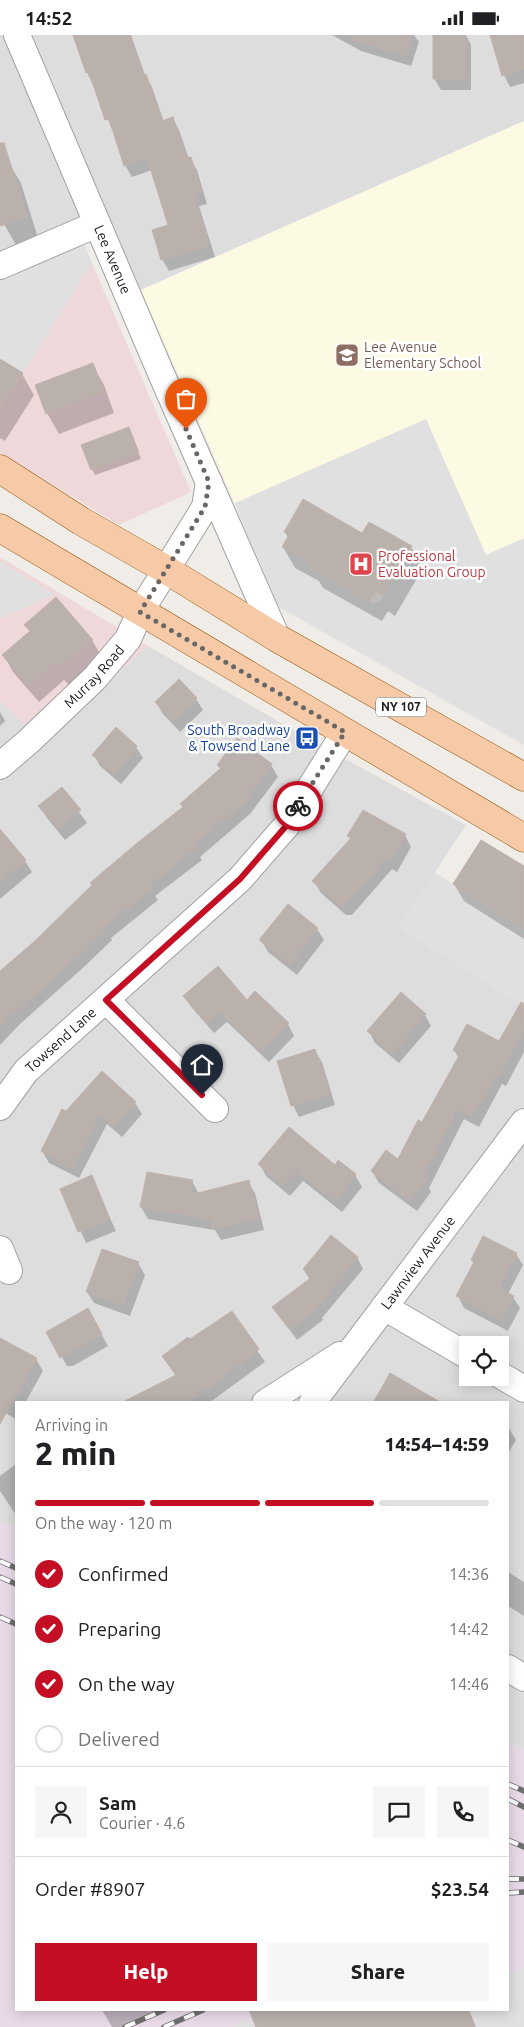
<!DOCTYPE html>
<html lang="en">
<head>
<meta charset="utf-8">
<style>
	body { margin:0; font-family:Ubuntu,sans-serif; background:#f6f6f6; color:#202124; height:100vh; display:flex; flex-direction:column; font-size:19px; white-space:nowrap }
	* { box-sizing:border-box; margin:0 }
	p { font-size:16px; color:#757577 }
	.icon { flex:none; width:28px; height:28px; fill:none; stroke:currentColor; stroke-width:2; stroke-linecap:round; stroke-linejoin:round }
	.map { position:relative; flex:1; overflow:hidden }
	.side { position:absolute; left:15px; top:1366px; width:494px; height:610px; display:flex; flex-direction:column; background:#fff; border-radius:0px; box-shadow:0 2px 12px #0003 }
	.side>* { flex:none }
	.fabs { position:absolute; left:459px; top:1301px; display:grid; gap:10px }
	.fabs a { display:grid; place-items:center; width:50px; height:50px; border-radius:0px; background:#fff; box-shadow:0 2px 12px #0003; font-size:25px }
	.pin { position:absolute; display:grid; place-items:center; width:42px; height:42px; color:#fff; margin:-51px -21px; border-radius:50% 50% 50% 0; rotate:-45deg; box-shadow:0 0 5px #0007 }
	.pin .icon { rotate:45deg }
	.courier { position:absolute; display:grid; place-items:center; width:50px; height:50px; margin:-25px; border:4px solid #c30e24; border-radius:50%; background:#fff; color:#222; box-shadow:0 1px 6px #0007 }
	.overview em { font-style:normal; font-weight:800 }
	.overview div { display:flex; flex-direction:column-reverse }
	.overview { display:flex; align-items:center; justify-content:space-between; height:85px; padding:0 20px }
	h1 { font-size:32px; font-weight:800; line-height:38px }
	.bar { display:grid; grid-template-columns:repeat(4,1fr); gap:8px 5px; align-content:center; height:60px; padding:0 20px }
	.bar i { height:6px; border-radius:4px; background:#e0e0e0 }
	.bar .current { background:#c30e24 }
	.bar p { grid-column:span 4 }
	.line { display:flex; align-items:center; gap:12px; padding:0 20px; border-top:1px solid #e0e0e0 }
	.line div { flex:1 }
	.round { display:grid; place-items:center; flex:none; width:52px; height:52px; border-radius:0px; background:#f6f6f6 }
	ol { padding:0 20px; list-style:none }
	li { display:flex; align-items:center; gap:15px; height:55px }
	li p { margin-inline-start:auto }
	li .icon { padding:5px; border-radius:50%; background:#c30e24; color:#fff; stroke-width:4 }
	li:last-child { color:#757577 }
	li i { width:28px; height:28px; border:2px solid #e0e0e0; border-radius:50% }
	.primary-button { display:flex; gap:10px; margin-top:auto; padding:10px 20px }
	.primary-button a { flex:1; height:58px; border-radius:0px; background:#c30e24; color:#fff; font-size:20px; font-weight:800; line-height:58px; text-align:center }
	.primary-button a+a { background:#f6f6f6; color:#202124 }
	.status { display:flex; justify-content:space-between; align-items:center; height:35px; padding:0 25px; background:#fff; direction:ltr }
	.status svg { height:14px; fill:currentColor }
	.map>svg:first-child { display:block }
	.residential { fill:#deddde; fill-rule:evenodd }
	.commercial { fill:#efd8da }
	.industrial { fill:#e9dae8 }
	.education { fill:#fdfae4 }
	.parking { fill:#e0e0e0; fill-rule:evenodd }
	.shadow { fill:#0003 }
	.building { fill:#bab1ad; stroke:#c1b2ab }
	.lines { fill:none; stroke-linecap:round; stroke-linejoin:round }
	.street-casing { stroke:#a1a1a1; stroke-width:28 }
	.primary-casing { stroke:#92550b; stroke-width:29 }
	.street { stroke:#fff; stroke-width:26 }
	.primary { stroke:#f6caa7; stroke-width:28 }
	.rail-casing { stroke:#6e6e6e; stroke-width:5.5 }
	.rail { stroke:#fff; stroke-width:4; stroke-dasharray:11; stroke-linecap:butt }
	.done { stroke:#696766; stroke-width:5; stroke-dasharray:0 9 }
	.route { stroke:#c30e24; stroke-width:6 }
	.labels { text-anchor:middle; stroke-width:5; stroke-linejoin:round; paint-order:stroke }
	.shield { fill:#fff; stroke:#636363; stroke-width:1 }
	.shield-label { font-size:12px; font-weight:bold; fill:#202020 }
	.street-label { font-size:14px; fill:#202020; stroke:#fff }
	.education-label { font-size:14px; fill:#785e54; stroke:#fff; text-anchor:start }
	.health-label { font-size:14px; fill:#be3a42; stroke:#fff; text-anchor:start }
	.transit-label { font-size:14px; fill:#164399; stroke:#fff; text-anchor:end }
</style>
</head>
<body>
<div class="status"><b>14:52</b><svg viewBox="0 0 49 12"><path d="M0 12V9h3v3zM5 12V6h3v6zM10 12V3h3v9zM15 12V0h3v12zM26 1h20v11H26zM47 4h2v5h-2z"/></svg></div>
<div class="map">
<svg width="524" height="1992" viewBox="0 0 524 1992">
	<rect width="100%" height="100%" fill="#f0ece8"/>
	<!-- residential -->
	<path class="residential" d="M0,0H524V86L140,255L115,195L5,243L0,232Z
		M148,611L307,703L466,790L399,892L524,971V1714L508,1707V1368H16V1493L0,1486V666L44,707ZM468,1310H500V1342H468Z"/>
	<!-- commercial -->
	<path class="commercial" d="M84,210L191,457L119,490L0,418V232L5,243Z
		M0,522L148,611L43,707L0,666Z"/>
	<!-- industrial -->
	<path class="industrial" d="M0,1486L16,1493V1975H508V1707L524,1714V1992H0Z"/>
	<!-- education -->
	<path class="education" d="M524,86V503L486,520L426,384L235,468L141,255Z"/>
	<!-- parking -->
	<path class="parking" d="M84,210L92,228L23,338L0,324V245Z
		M426,384L486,520L524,503V710L275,570L235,468ZM303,464L362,498L369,487L411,511L381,565L373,568L310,532L311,529L282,512L289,500L284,497Z
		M0,526L54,560L0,583Z
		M434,837L524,893V971L399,892Z
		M524,1932V1992H464L474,1987L469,1975H508V1939Z
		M249,1984L253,1992H229Z"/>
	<!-- shadow -->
	<path class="shadow" d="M75,0H131L145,40L152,52L164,87L173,84L179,95L189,124H190L197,135L207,169L199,171L215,222L169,236L162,224L169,190L152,135L132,142L125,130L113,96L87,37Z
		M332,0H414L419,7L411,31L361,16Z
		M435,0H466L471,10V55H441L434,43Z
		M491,0H524V48L510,52L504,40Z
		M9,128L21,148L38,203L16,210L4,189L0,177V131Z
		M0,326L22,339L34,360L5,406L0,403Z
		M92,329L104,350L114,378L59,399L47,378Z
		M129,394L141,424L95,440L92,434Z
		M285,497L363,500L411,512L423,533L395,581L388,576L382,586L323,553L319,546L295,533L283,512L288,503Z
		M26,590L92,605L102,622L69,650L64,645L39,667L13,637L4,620L30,597Z
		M196,664L203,675L180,697L163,679L156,667Z
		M0,677L5,686L0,691Z
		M116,694L136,712L143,723L121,749L100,731L94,720Z
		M238,705L271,730L278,742L250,779L200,822L202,825L155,861L158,865L111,903L112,905L85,931L20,989L0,1010V938L184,773L221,735L218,730Z
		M62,754L87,788L65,805L47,783L40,771Z
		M405,800L411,812L397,837L392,834L352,880H346L321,858L314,846L351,805L349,801Z
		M5,802L25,826L32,837L0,864V806Z
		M524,833V904L464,866L454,849Z
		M317,894L324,905L297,940L268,917L261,905Z
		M185,961L247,967L288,989L294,1001L269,1027L227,987L214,998L192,973Z
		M524,970V1017L506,1051L502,1049L479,1092L464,1084L429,1153L431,1157L417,1176L379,1148L372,1136L398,1126L423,1089L459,1024L454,1015L499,1007Z
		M425,980L431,991L399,1028L375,1008L369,996Z
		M315,1016L322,1027L335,1070L299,1082L293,1070Z
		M135,1068L142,1079L122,1102L107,1089L79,1143L49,1128L42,1116L67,1077Z
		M338,1127L355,1140L362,1152L342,1177L303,1146L290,1161L266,1141L260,1129L335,1131Z
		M91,1142L116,1196L86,1208L62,1155Z
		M192,1146L199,1159L248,1147L255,1158L264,1195L221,1205L215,1195L148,1184L141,1172Z
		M516,1219L523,1230L508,1259L513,1262L520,1273L508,1296L464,1273L458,1261L474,1229L472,1225Z
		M357,1222L363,1234L322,1283L323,1285L297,1305L274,1272L310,1245L304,1235Z
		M138,1228L145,1240L130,1281L94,1268L87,1257Z
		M88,1275L108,1311L73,1331H67L48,1297Z
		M232,1278L265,1327L209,1368H124L176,1341L163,1321L190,1306Z
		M0,1309L36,1324L43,1336L25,1368H16V1384L0,1375Z
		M508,1392L516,1405L508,1418Z
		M16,1429V1480L0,1456V1441Z
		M508,1537L524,1547V1581L508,1571Z
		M102,1975H163V1976L123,1992H112Z
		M250,1975H469L476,1992H257Z"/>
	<!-- building -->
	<path class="building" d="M73,0H130L143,40L146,39L162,86L173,82L187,123L191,122L202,157L194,160L209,210L161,225L152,195L168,190L147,123L124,131L109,84L105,85L89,37L86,38Z
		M354,0H411L405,20L353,5Z
		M433,0H465V44H433Z
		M490,0H524V34L502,41Z
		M0,108H4L27,182L0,191Z
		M0,324L23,338L0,375Z
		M93,328L104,357L46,379L35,350Z
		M129,392L139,418L91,435L81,410Z
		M303,464L362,498L369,487L412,511L383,561L376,556L369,566L309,532L311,528L282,512L289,500L284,497Z
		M56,562L93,605L58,635L54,630L29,651L2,620L30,596L24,590Z
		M179,644L197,663L173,686L155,667Z
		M116,692L137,711L114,738L92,720Z
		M237,703L272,729L244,767L194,810L196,813L149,850L152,853L105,891L106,893L79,920L0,990V936L36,905L92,850L90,848L136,809L183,772L180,769L221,733L217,730Z
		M62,752L81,775L58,794L38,771Z
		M363,775L406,799L390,826L385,824L342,872L312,846L351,803L347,801Z
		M0,794L26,825L0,847Z
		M481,805L524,831V894L453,849Z
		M288,869L318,893L290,929L259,905Z
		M218,931L247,965L255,956L289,988L262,1016L219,976L206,988L183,961Z
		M401,957L426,979L392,1018L367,996Z
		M521,967L524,969V994L499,1040L496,1039L472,1081L457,1073L422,1142L426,1144L410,1166L371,1136L386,1115L398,1124L418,1085L422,1087L460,1019L453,1015L467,989L499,1006Z
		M315,1014L330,1059L291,1071L277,1026Z
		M102,1036L136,1067L114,1091L100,1079L72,1133L41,1116L62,1074L66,1076Z
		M289,1092L335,1130L338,1125L356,1139L335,1166L296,1135L283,1150L258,1129Z
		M147,1137L193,1145L190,1160L249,1145L258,1183L213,1194L211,1184L140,1172Z
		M92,1140L110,1184L78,1197L60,1154Z
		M331,1200L358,1222L317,1271L318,1273L289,1294L272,1272L312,1242L303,1234Z
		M483,1201L517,1218L499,1253L514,1261L501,1285L456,1261L474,1227L471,1225Z
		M102,1214L139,1227L123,1270L86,1257Z
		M88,1273L102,1299L60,1323L46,1297Z
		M232,1276L259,1314L187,1368H121L176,1340L162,1321L188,1302L190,1304Z
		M0,1303L37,1323L0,1389Z
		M390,1338L442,1368H373Z
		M249,1975H467L475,1992H256Z"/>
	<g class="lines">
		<!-- street casing -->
		<g class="street-casing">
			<g id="street">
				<path id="s1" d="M17,0L160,336L277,603"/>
				<path d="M0,231L97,189"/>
				<path id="s2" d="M0,731L29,706L95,643L128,604L140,577L205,472L209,447"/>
				<path d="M106,965L215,1074"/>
				<path id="s3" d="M0,1072L26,1036L240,844L287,790L345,697"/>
				<path d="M0,1214L9,1236"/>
				<path d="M384,1272L468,1321"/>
				<path d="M500,1340L524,1354"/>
				<path d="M265,1368L340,1320"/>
				<path id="s4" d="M312,1368L524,1087"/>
				<path d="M508,1633L524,1643"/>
			</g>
		</g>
		<!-- primary casing -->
		<g class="primary-casing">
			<path id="primary" d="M0,434L81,486L165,534L277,603L524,742
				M0,493L524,803"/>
		</g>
		<!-- street -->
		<use href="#street" class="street"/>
		<!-- primary -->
		<use href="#primary" class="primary"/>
		<!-- rail casing -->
		<g class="rail-casing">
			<path id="rail" d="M0,1526L16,1533
				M0,1542L16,1549
				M0,1582L16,1589
				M508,1749L524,1756
				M508,1764L524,1772
				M508,1805L524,1812
				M508,1844H524
				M508,1858L524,1857
				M125,1992L164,1975
				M164,1992L203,1975"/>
		</g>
		<!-- rail -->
		<use href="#rail" class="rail"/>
	</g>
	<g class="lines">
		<!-- done -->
		<path class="done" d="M186,394L209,447L205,472L140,577L345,697L298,771"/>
		<!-- route -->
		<path class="route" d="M202,1060L106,965L240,844L287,790L298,771"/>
	</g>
	<!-- icons -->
	<defs>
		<g id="school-square" transform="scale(1.25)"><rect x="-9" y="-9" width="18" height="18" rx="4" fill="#8d6e63" stroke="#fff"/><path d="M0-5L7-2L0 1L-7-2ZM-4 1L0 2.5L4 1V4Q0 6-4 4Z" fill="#fff"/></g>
		<g id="hospital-square" transform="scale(1.25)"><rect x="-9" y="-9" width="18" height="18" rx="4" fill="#e0444e" stroke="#fff"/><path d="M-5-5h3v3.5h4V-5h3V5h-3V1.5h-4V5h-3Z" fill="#fff"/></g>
		<g id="bus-square" transform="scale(1.25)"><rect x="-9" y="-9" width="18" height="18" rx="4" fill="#1a4fb4" stroke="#fff"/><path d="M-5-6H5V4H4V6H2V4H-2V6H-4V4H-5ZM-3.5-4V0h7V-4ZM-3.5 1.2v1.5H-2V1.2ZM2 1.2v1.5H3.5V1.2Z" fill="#fff"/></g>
	</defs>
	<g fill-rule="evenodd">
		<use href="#school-square" x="347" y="320"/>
		<use href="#hospital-square" x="361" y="529"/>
		<use href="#bus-square" x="307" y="703"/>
	</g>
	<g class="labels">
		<!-- shield labels -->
		<rect class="shield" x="376" y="662.5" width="50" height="19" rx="4"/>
		<g class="shield-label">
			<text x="401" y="676">NY 107</text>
		</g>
		<!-- street labels -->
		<g class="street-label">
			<text dy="5" stroke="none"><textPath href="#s1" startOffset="244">Lee Avenue</textPath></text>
			<text dy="5" stroke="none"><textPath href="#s2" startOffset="130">Murray Road</textPath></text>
			<text dy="5" stroke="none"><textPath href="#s3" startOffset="91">Towsend Lane</textPath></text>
			<text dy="5" stroke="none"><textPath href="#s4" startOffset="176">Lawnview Avenue</textPath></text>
		</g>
		<!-- education labels -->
		<g class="education-label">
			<text x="364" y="317">Lee Avenue<tspan x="364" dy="16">Elementary School</tspan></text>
		</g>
		<!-- health labels -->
		<g class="health-label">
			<text x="378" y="526">Professional<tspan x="378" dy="16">Evaluation Group</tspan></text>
		</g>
		<!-- transit labels -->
		<g class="transit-label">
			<text x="290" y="700">South Broadway<tspan x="290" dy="16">&amp; Towsend Lane</tspan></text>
		</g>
	</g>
</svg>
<div class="fabs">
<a><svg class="icon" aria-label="locate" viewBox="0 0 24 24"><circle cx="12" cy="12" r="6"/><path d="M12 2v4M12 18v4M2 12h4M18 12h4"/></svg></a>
</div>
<div class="pin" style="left:186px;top:394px;background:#ea580c"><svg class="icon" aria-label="bag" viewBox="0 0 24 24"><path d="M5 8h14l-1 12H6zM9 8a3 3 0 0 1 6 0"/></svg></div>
<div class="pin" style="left:202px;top:1060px;background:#1f2937"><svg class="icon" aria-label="home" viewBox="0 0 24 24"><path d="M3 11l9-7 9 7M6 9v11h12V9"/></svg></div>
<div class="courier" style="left:298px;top:771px"><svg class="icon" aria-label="bike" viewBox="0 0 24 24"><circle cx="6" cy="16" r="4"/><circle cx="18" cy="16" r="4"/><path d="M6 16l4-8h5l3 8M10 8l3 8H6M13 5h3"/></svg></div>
<section class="side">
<div class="overview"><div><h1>2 min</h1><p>Arriving in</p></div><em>14:54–14:59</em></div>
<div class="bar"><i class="current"></i><i class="current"></i><i class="current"></i><i></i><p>On the way · 120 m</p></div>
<ol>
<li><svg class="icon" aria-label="check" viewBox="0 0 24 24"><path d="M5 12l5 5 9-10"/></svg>Confirmed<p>14:36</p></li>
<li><svg class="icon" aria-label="check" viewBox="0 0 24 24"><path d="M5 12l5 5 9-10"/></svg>Preparing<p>14:42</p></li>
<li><svg class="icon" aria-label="check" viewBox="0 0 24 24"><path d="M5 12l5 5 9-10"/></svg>On the way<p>14:46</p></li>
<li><i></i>Delivered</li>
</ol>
<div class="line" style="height:90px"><a class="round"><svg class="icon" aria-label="person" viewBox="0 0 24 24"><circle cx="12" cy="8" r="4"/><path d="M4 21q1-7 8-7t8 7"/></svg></a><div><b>Sam</b><p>Courier · 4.6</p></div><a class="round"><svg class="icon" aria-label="chat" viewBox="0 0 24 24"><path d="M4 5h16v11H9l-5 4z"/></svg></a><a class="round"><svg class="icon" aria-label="phone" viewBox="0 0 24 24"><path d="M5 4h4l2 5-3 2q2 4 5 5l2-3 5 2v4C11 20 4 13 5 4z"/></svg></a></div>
<div class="line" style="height:65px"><div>Order #8907</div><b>$23.54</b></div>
<div class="primary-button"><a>Help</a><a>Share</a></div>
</section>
</div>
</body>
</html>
